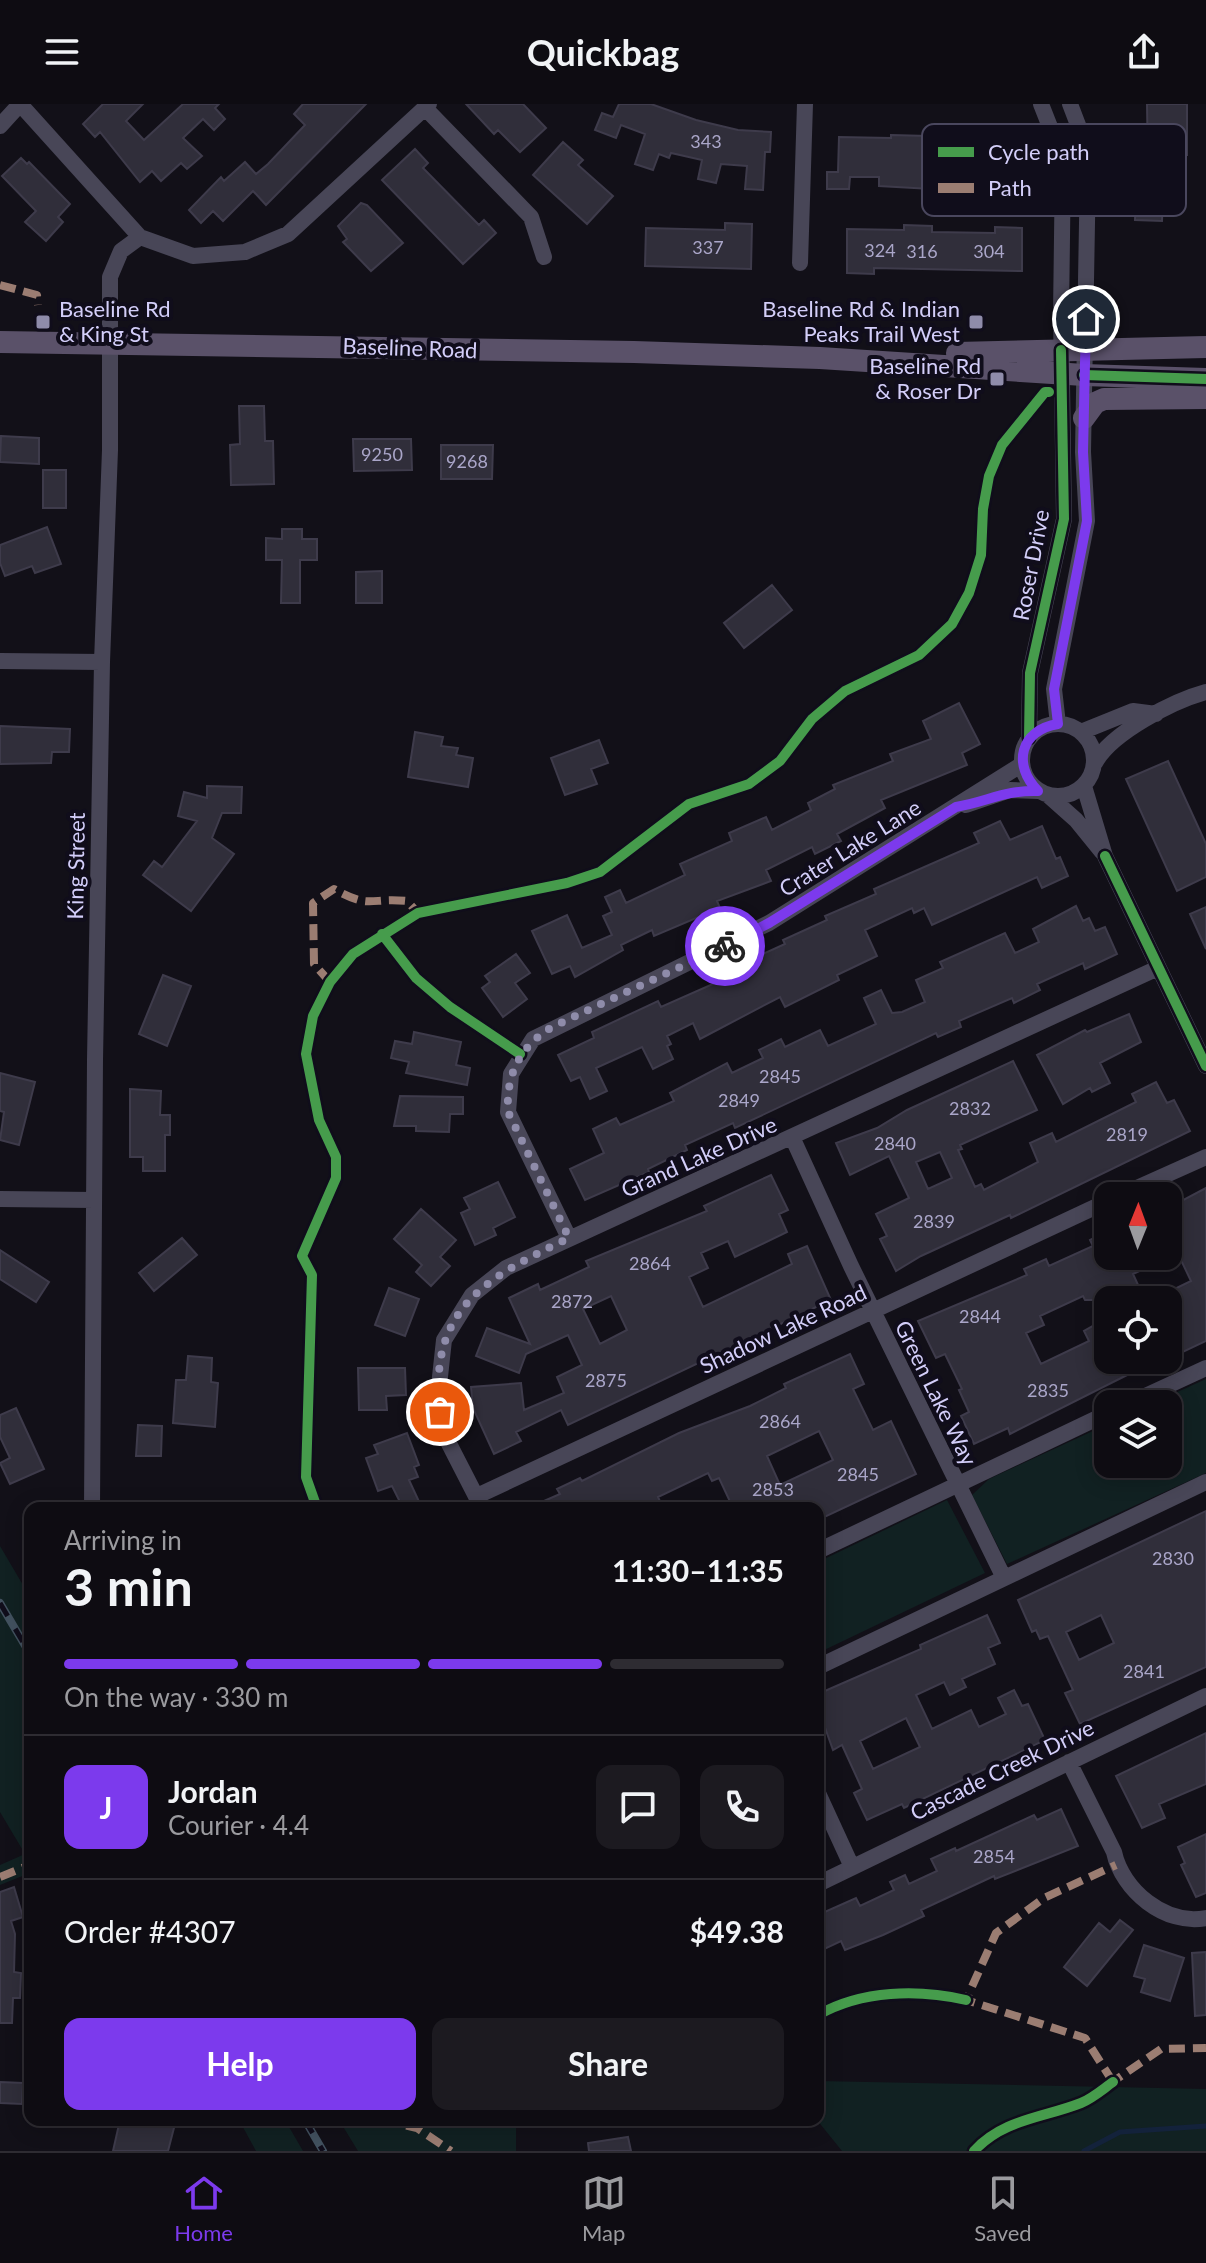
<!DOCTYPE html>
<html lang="en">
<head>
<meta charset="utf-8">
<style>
	body { margin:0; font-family:Lato,sans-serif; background:#1c1a20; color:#f1f3f6; height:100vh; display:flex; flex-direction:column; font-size:30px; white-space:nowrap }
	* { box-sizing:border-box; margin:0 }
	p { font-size:26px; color:#9b9b9f }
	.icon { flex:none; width:44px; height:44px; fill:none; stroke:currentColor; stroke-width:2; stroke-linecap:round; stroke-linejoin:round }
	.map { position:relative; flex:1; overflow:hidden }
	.drawer { position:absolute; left:24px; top:1398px; width:800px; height:624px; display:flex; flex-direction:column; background:#0e0c12; border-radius:16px; box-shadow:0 4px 20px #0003,0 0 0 2px #2e2c32 }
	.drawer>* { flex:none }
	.needle { width:52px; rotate:1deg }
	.tools { position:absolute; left:1094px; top:1078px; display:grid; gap:16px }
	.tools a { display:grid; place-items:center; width:88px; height:88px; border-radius:16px; background:#0e0c12; box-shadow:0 4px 20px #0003,0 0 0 2px #2e2c32; font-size:40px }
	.pin { position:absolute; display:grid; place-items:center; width:68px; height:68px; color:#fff; margin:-34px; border:4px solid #fff; border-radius:50%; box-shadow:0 2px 8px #0007 }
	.courier { position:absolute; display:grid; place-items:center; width:80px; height:80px; margin:-40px; border:6px solid #7c3aed; border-radius:50%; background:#fff; color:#222; box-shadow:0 2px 10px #0007 }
	.overview em { font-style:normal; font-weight:700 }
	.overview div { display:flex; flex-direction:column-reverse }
	.overview { display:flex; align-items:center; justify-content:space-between; height:136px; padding:0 40px }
	h1 { font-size:52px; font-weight:700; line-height:60px }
	.bar { display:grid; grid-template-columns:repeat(4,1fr); gap:12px 8px; align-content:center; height:96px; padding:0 40px }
	.bar i { height:10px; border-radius:6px; background:#2e2c32 }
	.bar .active { background:#7c3aed }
	.bar p { grid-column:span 4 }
	.line { display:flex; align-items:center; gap:20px; padding:0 40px; border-top:2px solid #2e2c32 }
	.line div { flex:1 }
	.round { display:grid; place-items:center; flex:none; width:84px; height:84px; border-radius:16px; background:#1c1a20 }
	.cta { display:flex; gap:16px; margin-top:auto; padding:16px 40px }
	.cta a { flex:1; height:92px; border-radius:16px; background:#7c3aed; color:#fff; font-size:32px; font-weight:700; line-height:92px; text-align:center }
	.cta a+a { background:#1c1a20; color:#f1f3f6 }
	header { display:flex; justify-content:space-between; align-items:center; height:104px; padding:0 40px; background:#0e0c12; font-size:36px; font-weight:700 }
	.tabs { display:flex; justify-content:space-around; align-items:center; height:112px; border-top:2px solid #2e2c32; background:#0e0c12; font-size:22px; color:#9b9b9f }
	.tabs a { display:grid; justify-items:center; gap:4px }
	.tabs .active { color:#7c3aed }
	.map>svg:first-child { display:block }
	.green { fill:#112122 }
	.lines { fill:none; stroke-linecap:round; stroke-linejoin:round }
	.stream { stroke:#13223b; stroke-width:5 }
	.building { fill:#302e3a; stroke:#3e3b4b; stroke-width:2; fill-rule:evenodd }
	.minor { stroke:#484657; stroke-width:16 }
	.major { stroke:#5a5169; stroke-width:22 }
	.rail-casing { stroke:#42515f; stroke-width:8 }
	.rail { stroke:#100d1b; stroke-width:5; stroke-dasharray:15; stroke-linecap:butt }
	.quiet { stroke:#9b7d72; stroke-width:8; stroke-dasharray:16 8; stroke-linecap:butt }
	.cycleway-casing { stroke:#100d1b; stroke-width:15 }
	.cycleway { stroke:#469c4c; stroke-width:10 }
	.done { stroke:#8f8caa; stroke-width:8; stroke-dasharray:0 14.4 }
	.route { stroke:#7c3aed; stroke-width:10 }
	.poi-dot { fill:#8f8caa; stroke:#100d1b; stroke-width:3 }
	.labels { text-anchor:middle; stroke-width:8; stroke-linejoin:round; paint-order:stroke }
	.number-label { font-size:18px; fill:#aaa6c9 }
	.poi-label { font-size:22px; fill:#d3cef9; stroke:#100d1b; text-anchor:end }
	.street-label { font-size:22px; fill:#d3cef9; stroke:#100d1b }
	.key { fill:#100d1b; stroke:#4a475e; stroke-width:2 }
	.key-label { font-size:22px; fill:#d3cef9 }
</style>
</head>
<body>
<header><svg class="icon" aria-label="menu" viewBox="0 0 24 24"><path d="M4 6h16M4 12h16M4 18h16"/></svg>Quickbag<svg class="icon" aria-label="share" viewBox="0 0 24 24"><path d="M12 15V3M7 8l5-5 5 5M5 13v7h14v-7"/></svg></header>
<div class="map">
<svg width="1206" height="2047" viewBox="0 0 1206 2047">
	<rect width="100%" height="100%" fill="#121018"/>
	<!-- green -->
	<path class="green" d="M1206,1275V1369L1007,1460L972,1391L989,1375L1108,1320V1360H1168V1300H1151Z
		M947,1396L985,1469L818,1549V1458Z
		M0,1442L30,1493V1786L25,1771L0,1781V1761L25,1750L0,1708Z
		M818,1977L1206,1985V2047H842L817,2016Z
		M239,2016H285L303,2047H256Z
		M339,2016H516V2047H358Z"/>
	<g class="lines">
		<!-- stream -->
		<path class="stream" d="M1084,2047L1120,2028L1206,2022"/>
	</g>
	<!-- building -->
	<path class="building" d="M103,0H143L126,17L144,36L183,0H219L215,4L225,15L214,26L203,15L183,34L202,52L187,65L181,59L161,77L152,67L140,78L100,28L95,33L83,20Z
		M303,0H366L266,101L253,87L223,117L213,107L201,119L189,106L221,73L224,77L245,58L256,70L268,60L305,21L294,10Z
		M466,0H523L546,24L520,48L498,26L494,30Z
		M619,0H651L696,16L738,26L771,28L770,48H765L763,86L745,85L747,62L721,60L716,79L698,75L702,56L671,49L669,54L659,50L653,66L635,60L645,30L621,21L616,34L595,26L602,9L613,13Z
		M1147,0H1187V51H1173V63H1148Z
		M891,31L1003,34V61H1014V84L995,83V78L976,77V74L949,73V86L879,82V73H850L849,85H827V68H838L839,33L891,34Z
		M563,38L583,56L578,61L613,92L587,120L533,71Z
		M415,45L428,59L423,64L479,121L484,116L496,129L463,160L382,76Z
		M21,54L27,60L29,58L70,100L58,113L63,118L46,137L25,118L36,107L2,72Z
		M1136,88L1163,89L1162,117L1135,116Z
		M361,99L367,101L403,139L371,167L343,138L347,135L338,122Z
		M725,119L752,120L751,165L645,162L646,124L725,126Z
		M904,121L932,122V128L995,129V123L1022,124V167L874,164V170L847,169V125L904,126Z
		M239,302H264L265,337H273L274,380L231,381L230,341L240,340Z
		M1,332L39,334V360L0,358Z
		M353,335H411L412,366L354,367Z
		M441,341H493L492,375H441Z
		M43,366H66V404H43Z
		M47,423L61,460L35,469L32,462L5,472L0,459V441Z
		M282,425H302V435H317V456H300V499H281L282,456H266V434L282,435Z
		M382,467V499H356V468Z
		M772,481L792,506L744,544L724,519Z
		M959,599L980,640L962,649L967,661L881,696L885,704L837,730L841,737L815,750L812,743L766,766L771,777L717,797L720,804L654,832L652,826L621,841L623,846L575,873L570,862L552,870L532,827L567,811L582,844L612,831L603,812L612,808L605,793L620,786L626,799L685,771L680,760L732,737L729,729L766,713L772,726L811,706L808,699L835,685L833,681L893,657L890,650L931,635L923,617Z
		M0,622L70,625L69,648H52L51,659L0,660Z
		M415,628L443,633L441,642L458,644L456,651L473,654L468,683L408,673Z
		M599,636L608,659L591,665L597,680L565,691L551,654Z
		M1168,657L1206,740V773L1177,787L1126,675Z
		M207,682L242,683L241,709H222L212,734L234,750L191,807L143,771L154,757L162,763L197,717L178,712L184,688L207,694Z
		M1000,717L1010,736L1042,722L1056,755L1060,753L1068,772L1042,784L1037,773L932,821L924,804L914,809L912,804L865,826L877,852L837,871L839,876L785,903L780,893L700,935L693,919L667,932L671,940L667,942L673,955L653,965L642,943L596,964L607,987L590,995L580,973L571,977L558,951L594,934L592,928L658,897L661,903L713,880L710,874L785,840L783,836L827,816L825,812L876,790L874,785L979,739L974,729Z
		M1076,802L1083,817L1089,814L1095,827L1105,823L1117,850L1085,865L1083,859L1037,880L1040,886L1014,899L1012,894L959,917L961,923L938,933L936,929L735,1024L733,1019L685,1041L687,1046L648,1065L649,1068L585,1096L570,1065L604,1049L593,1025L616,1014L620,1021L674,997L670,989L727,959L732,969L763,954L759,946L781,935L785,943L820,926L828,942L876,920L864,894L881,886L892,909L902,908L925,898L916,876L943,864L940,858L1005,829L1015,849L1039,838L1033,825Z
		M1206,803V845L1190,810Z
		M516,850L530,869L515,879L527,895L503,913L482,884L490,878L485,872Z
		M163,871L191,882L167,942L139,930Z
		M1129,910L1141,938L1100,959L1110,979L1092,988L1090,984L1063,1000L1037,951L1085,926L1087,928Z
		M414,928L461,938L456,961L470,964L467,981L406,969L409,958L391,954L395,937L412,940Z
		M1013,957L1037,1006L960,1041L962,1045L958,1046L975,1083L981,1080L984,1086L1038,1058L1030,1039L1052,1029L1056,1038L1136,998L1132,990L1156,978L1167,999L1174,996L1190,1027L1011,1114L1010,1111L921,1152L896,1167L880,1135L887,1132L876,1110L909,1094L889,1052L850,1071L836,1039L877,1024L907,1006ZM940,1048L952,1074L928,1085L916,1058Z
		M0,969L35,978L19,1041L0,1036L4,1008L0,1007Z
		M130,985L161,987L160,1011H170V1031H165V1067H143V1053H130Z
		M400,992L463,993V1010H450L449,1028L416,1027V1022H394Z
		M771,1071L788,1106L779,1110L787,1128L735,1153L728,1137L701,1149L708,1164L689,1173L703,1203L792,1160L788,1150L807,1142L831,1196L568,1321L561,1306L516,1328L521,1337L494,1350L473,1304L471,1283L521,1279L524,1306L564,1289L557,1273L582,1261L568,1231L526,1250L519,1269L476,1252L487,1224L530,1240L509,1194L538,1180L540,1186L589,1163L586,1157L707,1107L704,1102ZM611,1192L627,1226L600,1240L583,1205Z
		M498,1078L515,1113L493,1124L496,1131L475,1141L461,1109L470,1105L464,1094Z
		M1206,1084V1237L1168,1255V1200L1176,1196H1152L1191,1177L1168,1129V1104Z
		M421,1105L456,1136L440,1153L450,1162L431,1182L416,1168L422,1161L394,1135Z
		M1108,1127V1152H1172L1133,1170L1145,1196H1085L1083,1192L1040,1212L1044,1221L1026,1229L1041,1260L1089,1237L1084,1227L1100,1218L1108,1234V1256H1157L1010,1330L1008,1324L974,1340L961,1312L969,1308L959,1286L962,1285L945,1250L936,1254L918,1217L1027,1171L1024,1165L1046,1155L1049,1162L1093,1142L1090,1136Z
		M182,1134L197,1151L154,1187L139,1169Z
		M0,1146L49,1178L36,1198L0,1175Z
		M389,1184L419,1195L405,1232L375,1221Z
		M850,1250L864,1280L853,1285L873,1326L891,1317L916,1370L818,1416V1404H733L719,1374L712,1377L708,1369L658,1393L663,1404H528L560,1390L557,1385L580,1374L582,1377L679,1329L750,1302L786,1284L784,1280ZM819,1327L833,1356L780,1381L767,1352Z
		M188,1252L212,1254L211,1278L218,1279L215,1323L173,1319L176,1276H186Z
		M358,1264H405L406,1291L386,1292L387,1306H359Z
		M16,1304L44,1365L10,1380L0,1359L10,1354L0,1333V1311Z
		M138,1321L162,1322L161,1352H136Z
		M407,1329L419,1361L414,1363L418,1373L409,1376L422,1404H403L392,1382L378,1387L366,1354L378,1350L374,1341Z
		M1206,1407V1563L1080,1620L1065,1589L1073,1586L1048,1532L1040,1535L1036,1526L1032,1528L1018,1496ZM1101,1511L1114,1539L1079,1556L1066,1528Z
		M987,1511L1000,1539L988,1544L995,1560L962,1575L966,1583L950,1591L944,1578L916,1591L932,1625L971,1606L979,1623L1006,1610L998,1594L1014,1586L1022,1602L1028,1600L1045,1636L904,1704L902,1700L867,1716L854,1689L862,1685L842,1641L833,1646L818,1604V1590L921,1545L920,1541ZM906,1614L920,1643L873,1665L860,1637Z
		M1206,1629V1680L1159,1700L1165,1714L1142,1724L1116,1672Z
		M1061,1705L1078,1742L995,1775L994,1772L921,1806L924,1812L883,1831L845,1846L841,1837L818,1848V1811L856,1794L860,1802L894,1786L890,1778L905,1771L909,1780L937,1767L931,1755L955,1744L956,1747L1034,1711L1037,1716Z
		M1206,1730V1789L1196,1793L1181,1761L1185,1759L1178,1743Z
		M14,1783L23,1813L11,1817L15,1830L14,1868L21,1869L20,1894H13L12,1919H0V1788Z
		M1120,1816L1133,1826L1087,1882L1064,1863L1099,1819L1110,1828Z
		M1144,1841L1184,1854L1170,1897L1141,1888L1145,1875L1134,1872Z
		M1206,1848V1911L1195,1912L1192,1849Z
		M0,1978L23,1979L22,2000L0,1999Z
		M120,2016L137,2019L176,2016L168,2047H113Z
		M628,2033L631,2047H589L588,2039Z"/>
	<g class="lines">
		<!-- minor -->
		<path class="minor" d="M20,0L140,133L193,152L245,148L288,130L429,0
			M425,4L531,113L544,153
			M0,22L20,0
			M800,159L805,0
			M0,557L102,558
			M1022 656a36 36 0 1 1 72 0a36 36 0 1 1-72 0Z
			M1058,620L1054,585L1087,417L1083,348L1088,62L1083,34L1070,0
			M1081,628L1133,607L1156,610
			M1029,634L1030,569L1064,415L1061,211L1063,56L1041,0
			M1095,659C1111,629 1173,597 1206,588
			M1084,682L1105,752L1206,962
			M1049,692L1076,716L1102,748
			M966,701L1010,686L1038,687
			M793,1035L851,1162L1004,1474
			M1119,1092L1206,1053
			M0,1095L94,1096
			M569,1134L508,1008L511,970L533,935L769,819L1021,661
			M1128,1300L1206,1264
			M477,1392L1108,1097
			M92,1404L95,956L102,558L110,346V173L121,147L140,133
			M482,1404L442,1326L438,1291L444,1236L472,1191L506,1164L1158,864
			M818,1447L1108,1309
			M818,1563L1206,1378
			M1069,1658L1114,1748C1122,1786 1165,1822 1206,1814
			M818,1689L852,1763
			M818,1780L1206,1592"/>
		<!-- major -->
		<path class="major" d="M0,238L634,248L820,254L1084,271L1206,275
			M957,249L1206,243
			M1084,314L1095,299L1104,295L1206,294"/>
		<!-- rail casing -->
		<g class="rail-casing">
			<path id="rail" d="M0,1499L30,1550
				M305,2016L323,2047"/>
		</g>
		<!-- rail -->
		<use href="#rail" class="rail"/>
		<!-- quiet -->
		<path class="quiet" d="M0,181L37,191L38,201
			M330,878L314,860L313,799L334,785C372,806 369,793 407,797L418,809
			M0,1773L30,1761
			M1113,1978L1085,1934L966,1896L996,1829L1044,1794L1116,1761
			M1108,1981L1161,1945L1206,1944
			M383,2016L417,2024L451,2047"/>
		<!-- cycleway casing -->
		<g class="cycleway-casing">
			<path id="cycleway" d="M1084,271L1206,275
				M1029,634L1030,569L1064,415L1061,246
				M1105,752L1206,962
				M382,830L416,874L450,903L520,950
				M317,1404L306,1373L312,1171L302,1152L336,1074V1053L319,1016L306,950L313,912L330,878L353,850L418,809L567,779L600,768L689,700L749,680L780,657L812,615L845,587L919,551L952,520L969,489L981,451L983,405L989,372L1002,341L1045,288H1049
				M818,1911C862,1886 918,1885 966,1896
				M974,2047C1003,2015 1043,2014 1081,1999C1093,1994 1103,1985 1113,1978"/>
		</g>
		<!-- cycleway -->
		<use href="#cycleway" class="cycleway"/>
	</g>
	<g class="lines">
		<!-- done -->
		<path class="done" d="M440,1308C428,1204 486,1174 569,1134L508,1008C506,969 520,943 552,923L725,842"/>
		<!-- route -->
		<path class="route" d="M725,842L769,819L956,703C987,698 1004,686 1038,687C1012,661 1020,626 1058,620L1054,585L1087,417L1083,348L1086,215"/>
	</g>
	<!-- markers -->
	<g class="poi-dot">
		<rect x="35" y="210" width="16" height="16" rx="4"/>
		<rect x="968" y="210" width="16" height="16" rx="4"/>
		<rect x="989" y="267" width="16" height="16" rx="4"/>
	</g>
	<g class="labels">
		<!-- number labels -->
		<g class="number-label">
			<text x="706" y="44">343</text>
			<text x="708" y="150">337</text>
			<text x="880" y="153">324</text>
			<text x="922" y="154">316</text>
			<text x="989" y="154">304</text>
			<text x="382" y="357">9250</text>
			<text x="467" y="364">9268</text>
			<text x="780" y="979">2845</text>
			<text x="739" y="1003">2849</text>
			<text x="970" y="1011">2832</text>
			<text x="1127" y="1037">2819</text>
			<text x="895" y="1046">2840</text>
			<text x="934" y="1124">2839</text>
			<text x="650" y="1166">2864</text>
			<text x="572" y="1204">2872</text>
			<text x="980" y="1219">2844</text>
			<text x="606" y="1283">2875</text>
			<text x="1048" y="1293">2835</text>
			<text x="780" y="1324">2864</text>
			<text x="858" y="1377">2845</text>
			<text x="773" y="1392">2853</text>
			<text x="1173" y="1461">2830</text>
			<text x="1144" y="1574">2841</text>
			<text x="994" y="1759">2854</text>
		</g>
		<!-- poi labels -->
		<g class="poi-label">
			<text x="59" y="213" text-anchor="start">Baseline Rd<tspan x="59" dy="25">&amp; King St</tspan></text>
			<text x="960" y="213">Baseline Rd &amp; Indian<tspan x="960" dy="25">Peaks Trail West</tspan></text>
			<text x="981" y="270">Baseline Rd<tspan x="981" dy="25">&amp; Roser Dr</tspan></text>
		</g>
		<!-- street labels -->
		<g class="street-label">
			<text transform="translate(410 244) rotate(2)" y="8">Baseline Road</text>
			<text transform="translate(1031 461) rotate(-79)" y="8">Roser Drive</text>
			<text transform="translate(850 744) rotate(-32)" y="8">Crater Lake Lane</text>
			<text transform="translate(76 762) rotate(-89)" y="8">King Street</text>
			<text transform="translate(699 1053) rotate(-24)" y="8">Grand Lake Drive</text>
			<text transform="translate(783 1225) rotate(-25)" y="8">Shadow Lake Road</text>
			<text transform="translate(936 1289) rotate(64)" y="8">Green Lake Way</text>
			<text transform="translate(1002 1666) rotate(-26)" y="8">Cascade Creek Drive</text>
		</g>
	</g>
	<!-- legend -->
	<rect x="922" y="20" width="264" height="92" rx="12" class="key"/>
	<rect x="938" y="43" width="36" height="10" fill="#469c4c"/>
	<rect x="938" y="79" width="36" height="10" fill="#9b7d72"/>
	<g class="key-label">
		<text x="988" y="56">Cycle path</text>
		<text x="988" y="92">Path</text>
	</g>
</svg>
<div class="tools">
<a><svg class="needle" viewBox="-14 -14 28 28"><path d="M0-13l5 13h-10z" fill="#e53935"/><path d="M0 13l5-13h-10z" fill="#9b9b9f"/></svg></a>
<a><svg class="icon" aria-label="locate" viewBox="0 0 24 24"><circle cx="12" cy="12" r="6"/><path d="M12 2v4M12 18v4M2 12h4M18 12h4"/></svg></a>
<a><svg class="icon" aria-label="layers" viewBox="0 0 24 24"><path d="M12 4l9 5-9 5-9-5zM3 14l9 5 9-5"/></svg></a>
</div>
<div class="pin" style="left:440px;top:1308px;background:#ea580c"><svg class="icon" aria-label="bag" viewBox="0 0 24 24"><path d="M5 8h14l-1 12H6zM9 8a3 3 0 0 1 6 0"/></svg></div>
<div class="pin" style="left:1086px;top:215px;background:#1f2937"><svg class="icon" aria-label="home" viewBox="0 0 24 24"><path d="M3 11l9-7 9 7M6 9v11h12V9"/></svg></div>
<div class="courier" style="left:725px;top:842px"><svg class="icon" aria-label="bike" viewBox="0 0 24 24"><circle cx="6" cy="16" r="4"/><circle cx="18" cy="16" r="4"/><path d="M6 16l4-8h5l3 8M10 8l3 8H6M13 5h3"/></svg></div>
<section class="drawer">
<div class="overview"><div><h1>3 min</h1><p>Arriving in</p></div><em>11:30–11:35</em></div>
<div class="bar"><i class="active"></i><i class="active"></i><i class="active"></i><i></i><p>On the way · 330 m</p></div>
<div class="line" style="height:144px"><b class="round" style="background:#7c3aed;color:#fff">J</b><div><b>Jordan</b><p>Courier · 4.4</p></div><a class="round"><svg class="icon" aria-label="chat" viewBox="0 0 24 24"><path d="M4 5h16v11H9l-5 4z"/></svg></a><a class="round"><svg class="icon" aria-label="phone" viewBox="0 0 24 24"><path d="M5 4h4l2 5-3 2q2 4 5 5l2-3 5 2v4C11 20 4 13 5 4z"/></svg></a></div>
<div class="line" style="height:104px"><div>Order #4307</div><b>$49.38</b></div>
<div class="cta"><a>Help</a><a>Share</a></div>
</section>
</div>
<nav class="tabs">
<a class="active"><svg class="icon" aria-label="home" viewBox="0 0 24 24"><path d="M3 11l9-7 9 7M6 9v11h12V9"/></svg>Home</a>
<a><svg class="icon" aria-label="map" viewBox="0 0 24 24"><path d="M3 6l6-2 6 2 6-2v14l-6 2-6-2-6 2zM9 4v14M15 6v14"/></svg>Map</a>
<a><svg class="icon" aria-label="saved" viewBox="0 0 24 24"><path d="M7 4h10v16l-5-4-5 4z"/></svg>Saved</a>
</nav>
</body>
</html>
